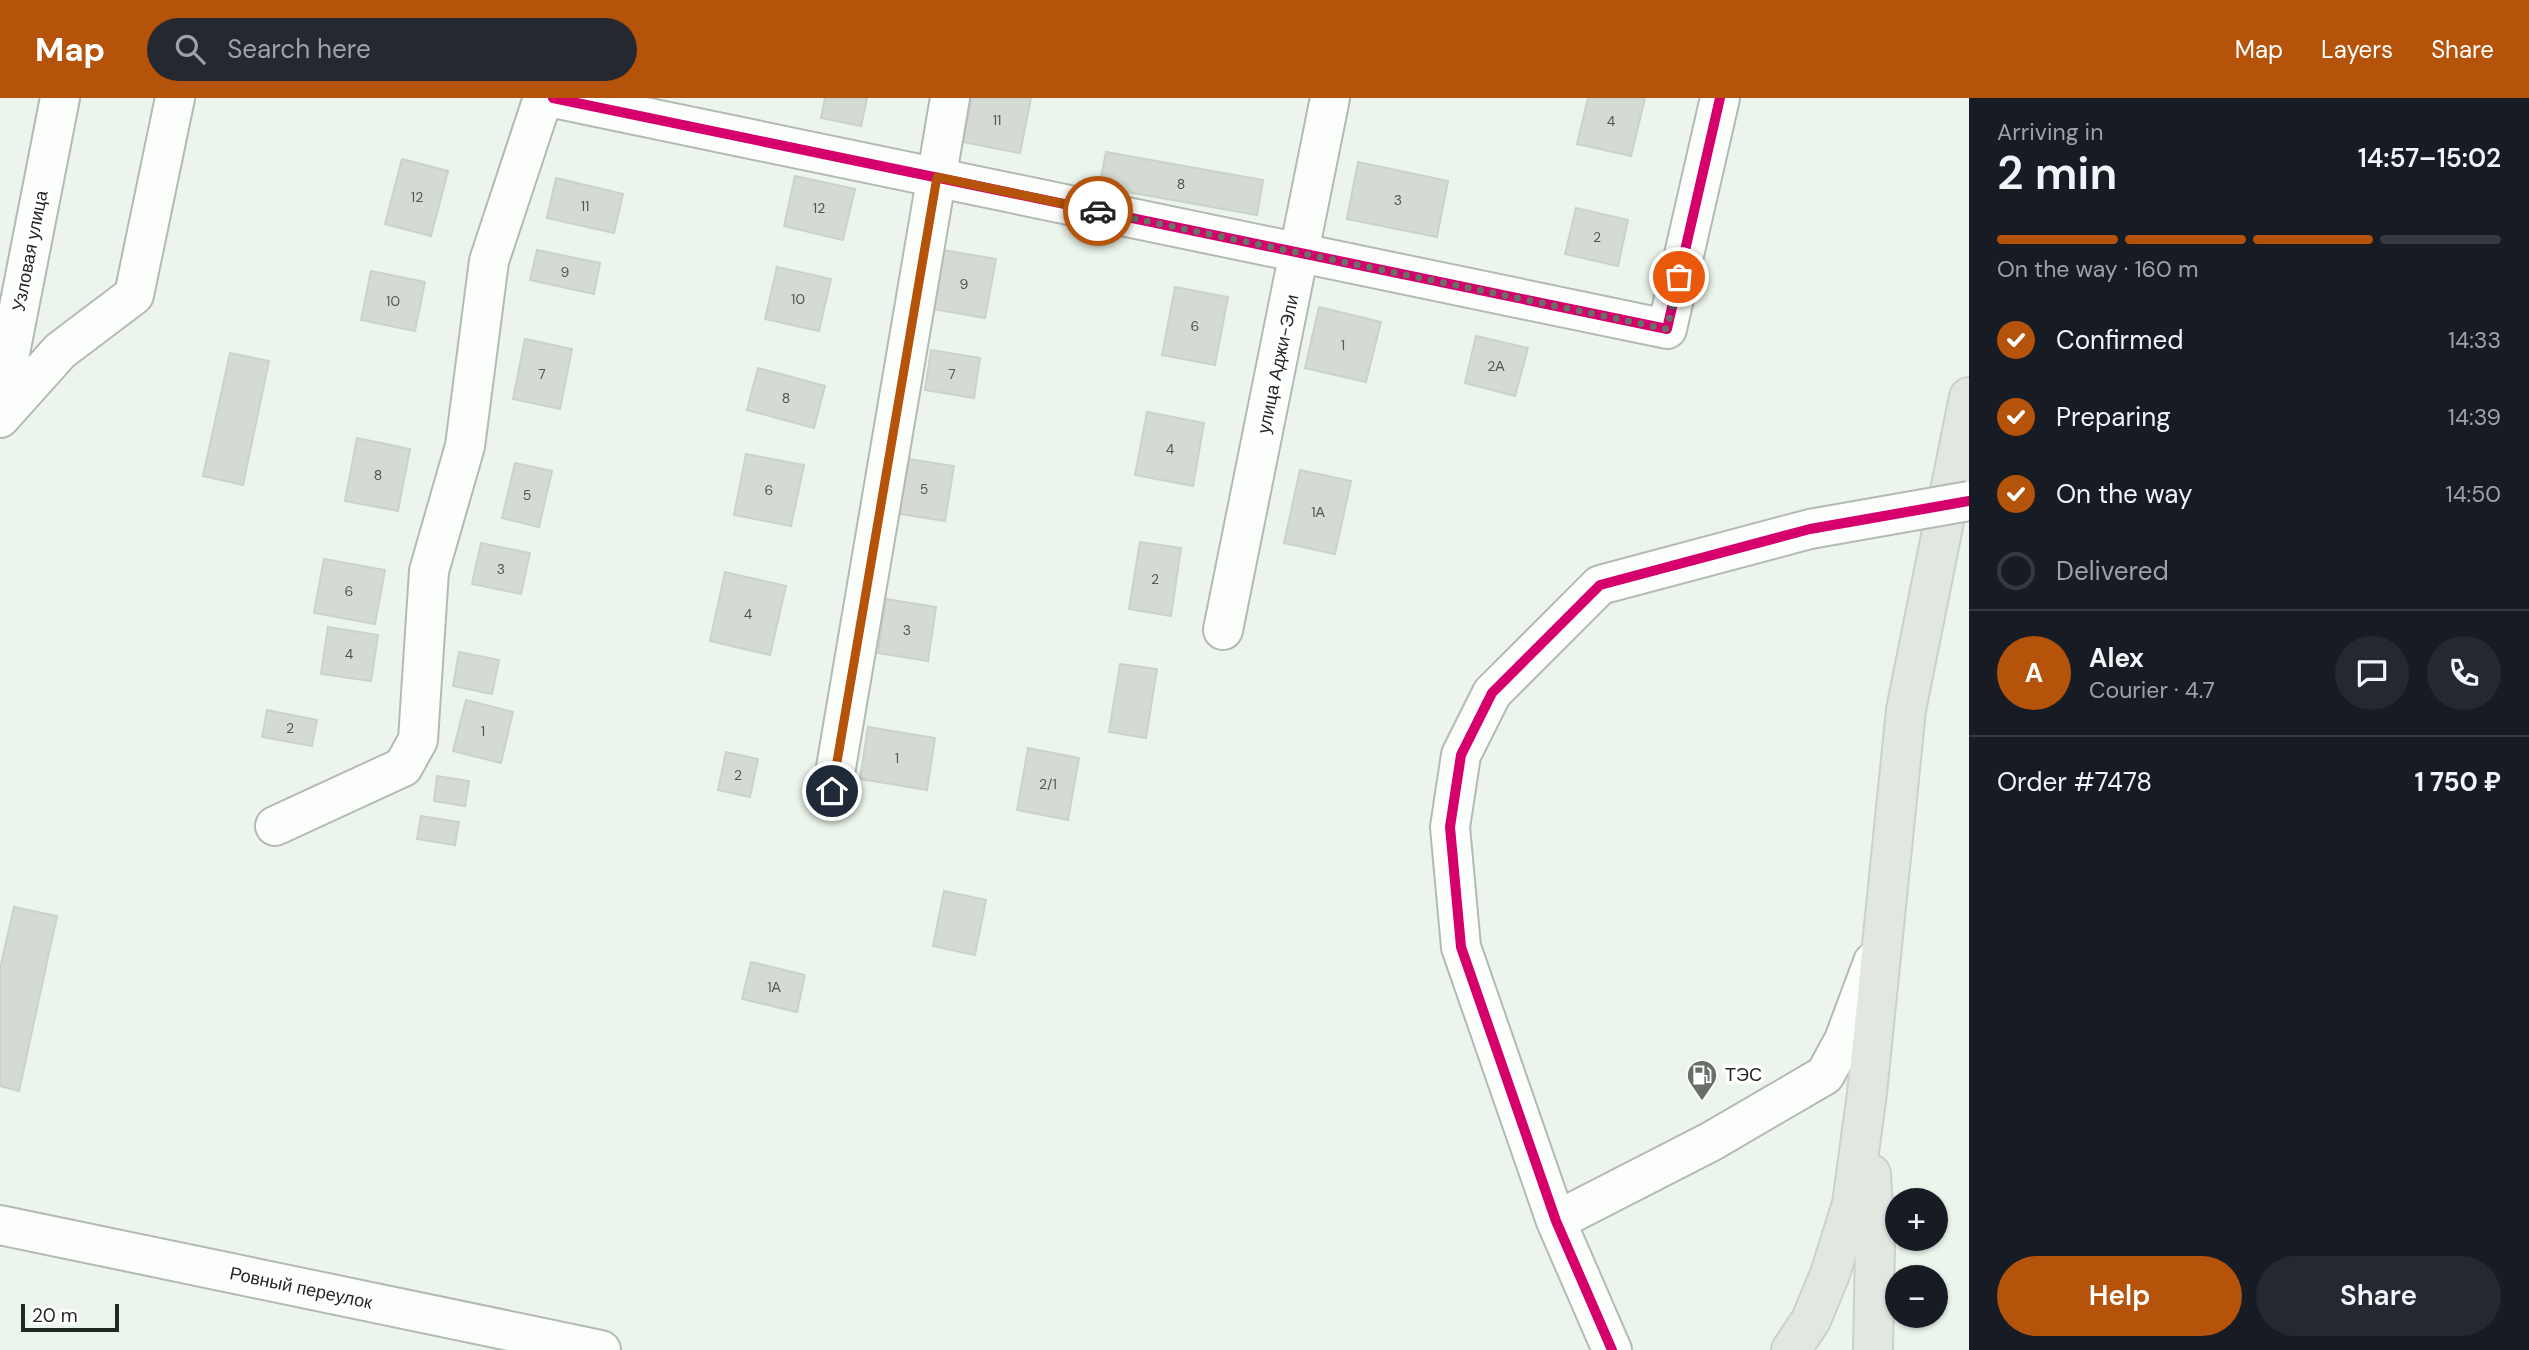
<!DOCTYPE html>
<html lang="en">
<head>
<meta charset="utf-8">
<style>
	body { margin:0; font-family:"DM Sans",sans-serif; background:#242831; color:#f1f3f6; height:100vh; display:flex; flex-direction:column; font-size:26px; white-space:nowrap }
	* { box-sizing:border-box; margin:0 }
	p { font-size:23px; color:#9ea1a6 }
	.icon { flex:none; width:38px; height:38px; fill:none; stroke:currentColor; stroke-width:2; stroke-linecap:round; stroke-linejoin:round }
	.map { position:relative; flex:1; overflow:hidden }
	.details { display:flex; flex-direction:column; background:#171b24; width:560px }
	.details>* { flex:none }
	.tools { position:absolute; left:1885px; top:1090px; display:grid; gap:14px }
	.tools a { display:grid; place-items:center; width:63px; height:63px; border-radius:50%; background:#171b24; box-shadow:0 2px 5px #0004; font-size:35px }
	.scale { position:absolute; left:21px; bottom:18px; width:98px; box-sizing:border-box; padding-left:7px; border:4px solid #222822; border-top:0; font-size:19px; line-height:24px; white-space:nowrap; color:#222822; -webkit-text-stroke:5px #fff; paint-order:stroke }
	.pin { position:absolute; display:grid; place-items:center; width:60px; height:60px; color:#fff; margin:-30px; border:4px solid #fff; border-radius:50%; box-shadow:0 2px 7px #0007 }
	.courier { position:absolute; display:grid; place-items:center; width:70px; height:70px; margin:-35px; border:5px solid #b45309; border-radius:50%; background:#fff; color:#222; box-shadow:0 2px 9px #0007 }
	.summary em { font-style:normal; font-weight:600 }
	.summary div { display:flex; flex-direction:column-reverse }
	.summary { display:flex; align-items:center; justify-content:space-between; height:119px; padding:0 28px }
	h1 { font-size:46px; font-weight:600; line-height:52px }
	.bar { display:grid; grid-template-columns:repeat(4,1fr); gap:10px 7px; align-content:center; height:84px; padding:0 28px }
	.bar i { height:9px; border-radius:5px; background:#363941 }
	.bar .on { background:#b45309 }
	.bar p { grid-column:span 4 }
	.line { display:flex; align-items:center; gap:18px; padding:0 28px; border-top:2px solid #363941 }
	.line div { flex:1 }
	.round { display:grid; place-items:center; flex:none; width:74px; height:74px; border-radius:37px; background:#242831 }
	ol { padding:0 28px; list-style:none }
	li { display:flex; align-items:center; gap:21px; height:77px }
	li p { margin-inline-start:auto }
	li .icon { padding:7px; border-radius:50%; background:#b45309; color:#fff; stroke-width:4 }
	li:last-child { color:#9ea1a6 }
	li i { width:38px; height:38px; border:4px solid #363941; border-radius:50% }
	.cta { display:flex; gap:14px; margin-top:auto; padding:14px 28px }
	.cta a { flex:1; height:80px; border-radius:42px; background:#b45309; color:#fff; font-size:28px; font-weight:600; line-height:80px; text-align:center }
	.cta a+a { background:#242831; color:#f1f3f6 }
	header { display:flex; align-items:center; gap:42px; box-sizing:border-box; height:98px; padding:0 35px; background:#b45309; color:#fff }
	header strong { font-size:33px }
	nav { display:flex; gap:38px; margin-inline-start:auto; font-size:24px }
	.search { width:490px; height:63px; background:#242831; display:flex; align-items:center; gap:18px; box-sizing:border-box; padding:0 24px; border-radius:38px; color:#9ea1a6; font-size:26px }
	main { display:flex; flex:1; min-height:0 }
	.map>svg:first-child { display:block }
	.building { fill:#d4dbd4; stroke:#cad2ca; stroke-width:2 }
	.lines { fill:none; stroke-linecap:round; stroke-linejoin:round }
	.minor-casing { stroke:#b3bab3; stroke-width:42 }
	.major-casing { stroke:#ccd0cc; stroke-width:42 }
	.minor { stroke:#fcfefc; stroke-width:38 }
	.major { stroke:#e1e8e2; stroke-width:38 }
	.minor-bridge-casing { stroke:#b3bab3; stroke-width:42; stroke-linecap:butt }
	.minor-bridge { stroke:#fcfefc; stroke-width:38 }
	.cycleway-casing { stroke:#fff; stroke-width:15 }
	.cycleway { stroke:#d6006c; stroke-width:10 }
	.done { stroke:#687068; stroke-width:7; stroke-dasharray:0 12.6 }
	.route { stroke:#b45309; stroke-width:9 }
	.labels { text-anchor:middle; stroke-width:7; stroke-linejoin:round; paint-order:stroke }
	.number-label { font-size:14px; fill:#505650 }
	.street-label { font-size:18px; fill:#222822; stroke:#fff }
	.poi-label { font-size:18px; fill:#222822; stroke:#fff; text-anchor:start }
</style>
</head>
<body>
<header>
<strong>Map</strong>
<div class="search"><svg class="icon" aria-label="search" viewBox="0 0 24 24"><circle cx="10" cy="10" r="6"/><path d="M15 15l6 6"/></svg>Search here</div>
<nav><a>Map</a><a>Layers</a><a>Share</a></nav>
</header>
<main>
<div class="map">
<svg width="1969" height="1252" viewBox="0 0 1969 1252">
	<rect width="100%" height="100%" fill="#ebf5eb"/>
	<!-- building -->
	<path class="building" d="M825,0H867L861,28L821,20Z
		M972,0H1031L1020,55L963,44Z
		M1588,0H1645L1631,58L1577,46Z
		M1106,54L1263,82L1257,117L1099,89Z
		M402,61L448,73L431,138L385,126Z
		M1358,64L1448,83L1437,139L1347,121Z
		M795,78L855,91L843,142L784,128Z
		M556,80L623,96L614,135L547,120Z
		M1576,110L1628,122L1618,168L1565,156Z
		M537,152L600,165L594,196L530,182Z
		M943,152L996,161L985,220L933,211Z
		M777,169L831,181L819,233L765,221Z
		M371,173L425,184L415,233L361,222Z
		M1175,189L1228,199L1215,267L1162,257Z
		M1319,209L1381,224L1366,284L1305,270Z
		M1476,238L1528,250L1515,298L1465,285Z
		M525,241L572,251L560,311L513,301Z
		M931,252L980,260L974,300L925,292Z
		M230,255L269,263L243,387L203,378Z
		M758,270L825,288L814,330L747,312Z
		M1147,314L1204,325L1193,388L1135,377Z
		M357,340L410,351L398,413L345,403Z
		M746,356L804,367L791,428L734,417Z
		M902,360L954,368L945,423L894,415Z
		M515,365L552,373L539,429L502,420Z
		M1300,372L1351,383L1335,456L1284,445Z
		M1140,444L1181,450L1171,518L1129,511Z
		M481,445L530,455L521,496L472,486Z
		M324,461L385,472L375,526L314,515Z
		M725,474L786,488L770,557L710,543Z
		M886,501L936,509L928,563L878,555Z
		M328,529L378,537L371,583L321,576Z
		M459,554L499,562L492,596L453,588Z
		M1120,566L1157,571L1146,640L1109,634Z
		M466,602L513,614L501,665L453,653Z
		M267,612L317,622L312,648L262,639Z
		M868,629L935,640L927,692L860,681Z
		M1028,650L1079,660L1068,722L1017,712Z
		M726,654L758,661L750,699L718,692Z
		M437,678L469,683L465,708L434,703Z
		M421,718L459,724L455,747L417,741Z
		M944,793L986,802L975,857L933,848Z
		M14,809L57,818L19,993L0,988V871Z
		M751,864L805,877L797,914L742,901Z"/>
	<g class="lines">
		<!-- minor casing -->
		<g class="minor-casing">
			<path id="minor" d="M553,0L1667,231L1720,0
				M0,306L60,0
				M0,320L60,253L134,197L175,0
				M1223,532L1330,0
				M832,693L950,0
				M275,728L403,669L418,642L429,473L465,348L489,163L543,0
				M1556,1123L1712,1043L1825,977L1844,942L1873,864
				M0,1127L601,1252
				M1612,1252L1556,1123L1461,849L1450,729L1461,657L1492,595L1600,487L1810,431"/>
		</g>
		<!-- major casing -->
		<g class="major-casing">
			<path id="major" d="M1871,1076L1875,1148L1873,1252
				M1791,1252L1811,1222L1830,1176L1852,1106L1867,995L1906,612L1969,299"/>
		</g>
		<!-- minor -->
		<use href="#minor" class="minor"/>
		<!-- major -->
		<use href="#major" class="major"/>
		<!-- minor-bridge casing -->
		<g class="minor-bridge-casing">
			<path id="minor-bridge" d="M1810,431L1969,403"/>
		</g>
		<!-- minor-bridge -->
		<use href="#minor-bridge" class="minor-bridge"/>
		<!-- cycleway casing -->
		<g class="cycleway-casing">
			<path id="cycleway" d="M553,0L1667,231L1720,0
				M1612,1252L1556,1123L1461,849L1450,729L1461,657L1492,595L1600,487L1810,431L1969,403"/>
		</g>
		<!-- cycleway -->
		<use href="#cycleway" class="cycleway"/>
	</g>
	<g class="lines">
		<!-- done -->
		<path class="done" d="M1098,113L1667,231L1679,179"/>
		<!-- route -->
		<path class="route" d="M832,693L937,79L1098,113"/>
	</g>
	<!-- icons -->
	<defs>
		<g id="fuel-pin" transform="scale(1.575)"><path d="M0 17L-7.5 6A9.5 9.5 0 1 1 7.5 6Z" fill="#687068" stroke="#fff"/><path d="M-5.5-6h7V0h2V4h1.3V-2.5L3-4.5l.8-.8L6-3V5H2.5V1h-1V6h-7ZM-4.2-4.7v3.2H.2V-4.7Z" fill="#fff"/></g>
	</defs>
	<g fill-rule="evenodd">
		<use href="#fuel-pin" x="1702" y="977"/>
	</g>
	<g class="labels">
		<!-- number labels -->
		<g class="number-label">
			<text x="997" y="27">11</text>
			<text x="1611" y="28">4</text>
			<text x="1181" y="91">8</text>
			<text x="417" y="104">12</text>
			<text x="1398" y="107">3</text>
			<text x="585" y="113">11</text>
			<text x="819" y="115">12</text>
			<text x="1597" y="144">2</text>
			<text x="565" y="179">9</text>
			<text x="964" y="191">9</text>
			<text x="798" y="206">10</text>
			<text x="393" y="208">10</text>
			<text x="1195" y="233">6</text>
			<text x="1343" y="252">1</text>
			<text x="1496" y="273">2А</text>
			<text x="542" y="281">7</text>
			<text x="952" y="281">7</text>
			<text x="786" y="305">8</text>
			<text x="1170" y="356">4</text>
			<text x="378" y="382">8</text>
			<text x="924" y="396">5</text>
			<text x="769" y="397">6</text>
			<text x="527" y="402">5</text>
			<text x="1318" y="419">1А</text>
			<text x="501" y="476">3</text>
			<text x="1155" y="486">2</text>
			<text x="349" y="498">6</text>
			<text x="748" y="521">4</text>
			<text x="907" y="537">3</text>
			<text x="349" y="561">4</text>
			<text x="290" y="635">2</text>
			<text x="483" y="638">1</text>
			<text x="897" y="665">1</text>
			<text x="738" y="682">2</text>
			<text x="1048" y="691">2/1</text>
			<text x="774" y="894">1А</text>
		</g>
		<!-- street labels -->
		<g class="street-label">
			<text transform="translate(30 153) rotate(-79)" y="6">Узловая улица</text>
			<text transform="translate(1278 266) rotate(-78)" y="6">улица Аджи-Эли</text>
			<text transform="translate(301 1190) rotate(12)" y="6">Ровный переулок</text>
		</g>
		<!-- poi labels -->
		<g class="poi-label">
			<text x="1725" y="983">ТЭС</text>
		</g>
	</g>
</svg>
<div class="tools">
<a>+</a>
<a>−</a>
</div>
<div class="scale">20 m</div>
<div class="pin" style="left:1679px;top:179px;background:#ea580c"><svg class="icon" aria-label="bag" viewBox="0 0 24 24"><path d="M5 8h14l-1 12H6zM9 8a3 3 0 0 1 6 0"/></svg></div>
<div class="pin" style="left:832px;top:693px;background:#1f2937"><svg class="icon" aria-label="home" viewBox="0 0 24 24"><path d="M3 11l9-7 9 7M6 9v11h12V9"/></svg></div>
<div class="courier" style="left:1098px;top:113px"><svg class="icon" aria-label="car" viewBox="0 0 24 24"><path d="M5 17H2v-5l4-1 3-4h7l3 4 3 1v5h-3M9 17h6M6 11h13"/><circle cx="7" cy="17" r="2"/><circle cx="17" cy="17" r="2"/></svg></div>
</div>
<section class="details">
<div class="summary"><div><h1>2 min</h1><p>Arriving in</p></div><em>14:57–15:02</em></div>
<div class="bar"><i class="on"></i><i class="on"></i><i class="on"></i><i></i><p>On the way · 160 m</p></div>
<ol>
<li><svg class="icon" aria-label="check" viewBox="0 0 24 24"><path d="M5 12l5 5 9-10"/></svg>Confirmed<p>14:33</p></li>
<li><svg class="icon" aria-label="check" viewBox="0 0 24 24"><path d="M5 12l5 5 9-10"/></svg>Preparing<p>14:39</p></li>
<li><svg class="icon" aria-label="check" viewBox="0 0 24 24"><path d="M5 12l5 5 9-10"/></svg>On the way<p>14:50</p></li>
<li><i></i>Delivered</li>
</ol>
<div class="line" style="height:126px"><b class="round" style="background:#b45309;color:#fff">A</b><div><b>Alex</b><p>Courier · 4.7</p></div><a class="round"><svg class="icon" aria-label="chat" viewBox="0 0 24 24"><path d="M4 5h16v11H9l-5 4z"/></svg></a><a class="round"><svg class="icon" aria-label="phone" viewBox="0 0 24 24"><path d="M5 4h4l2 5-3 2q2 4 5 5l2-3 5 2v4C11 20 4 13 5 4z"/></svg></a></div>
<div class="line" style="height:91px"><div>Order #7478</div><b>1 750 ₽</b></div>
<div class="cta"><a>Help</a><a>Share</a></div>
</section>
</main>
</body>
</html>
